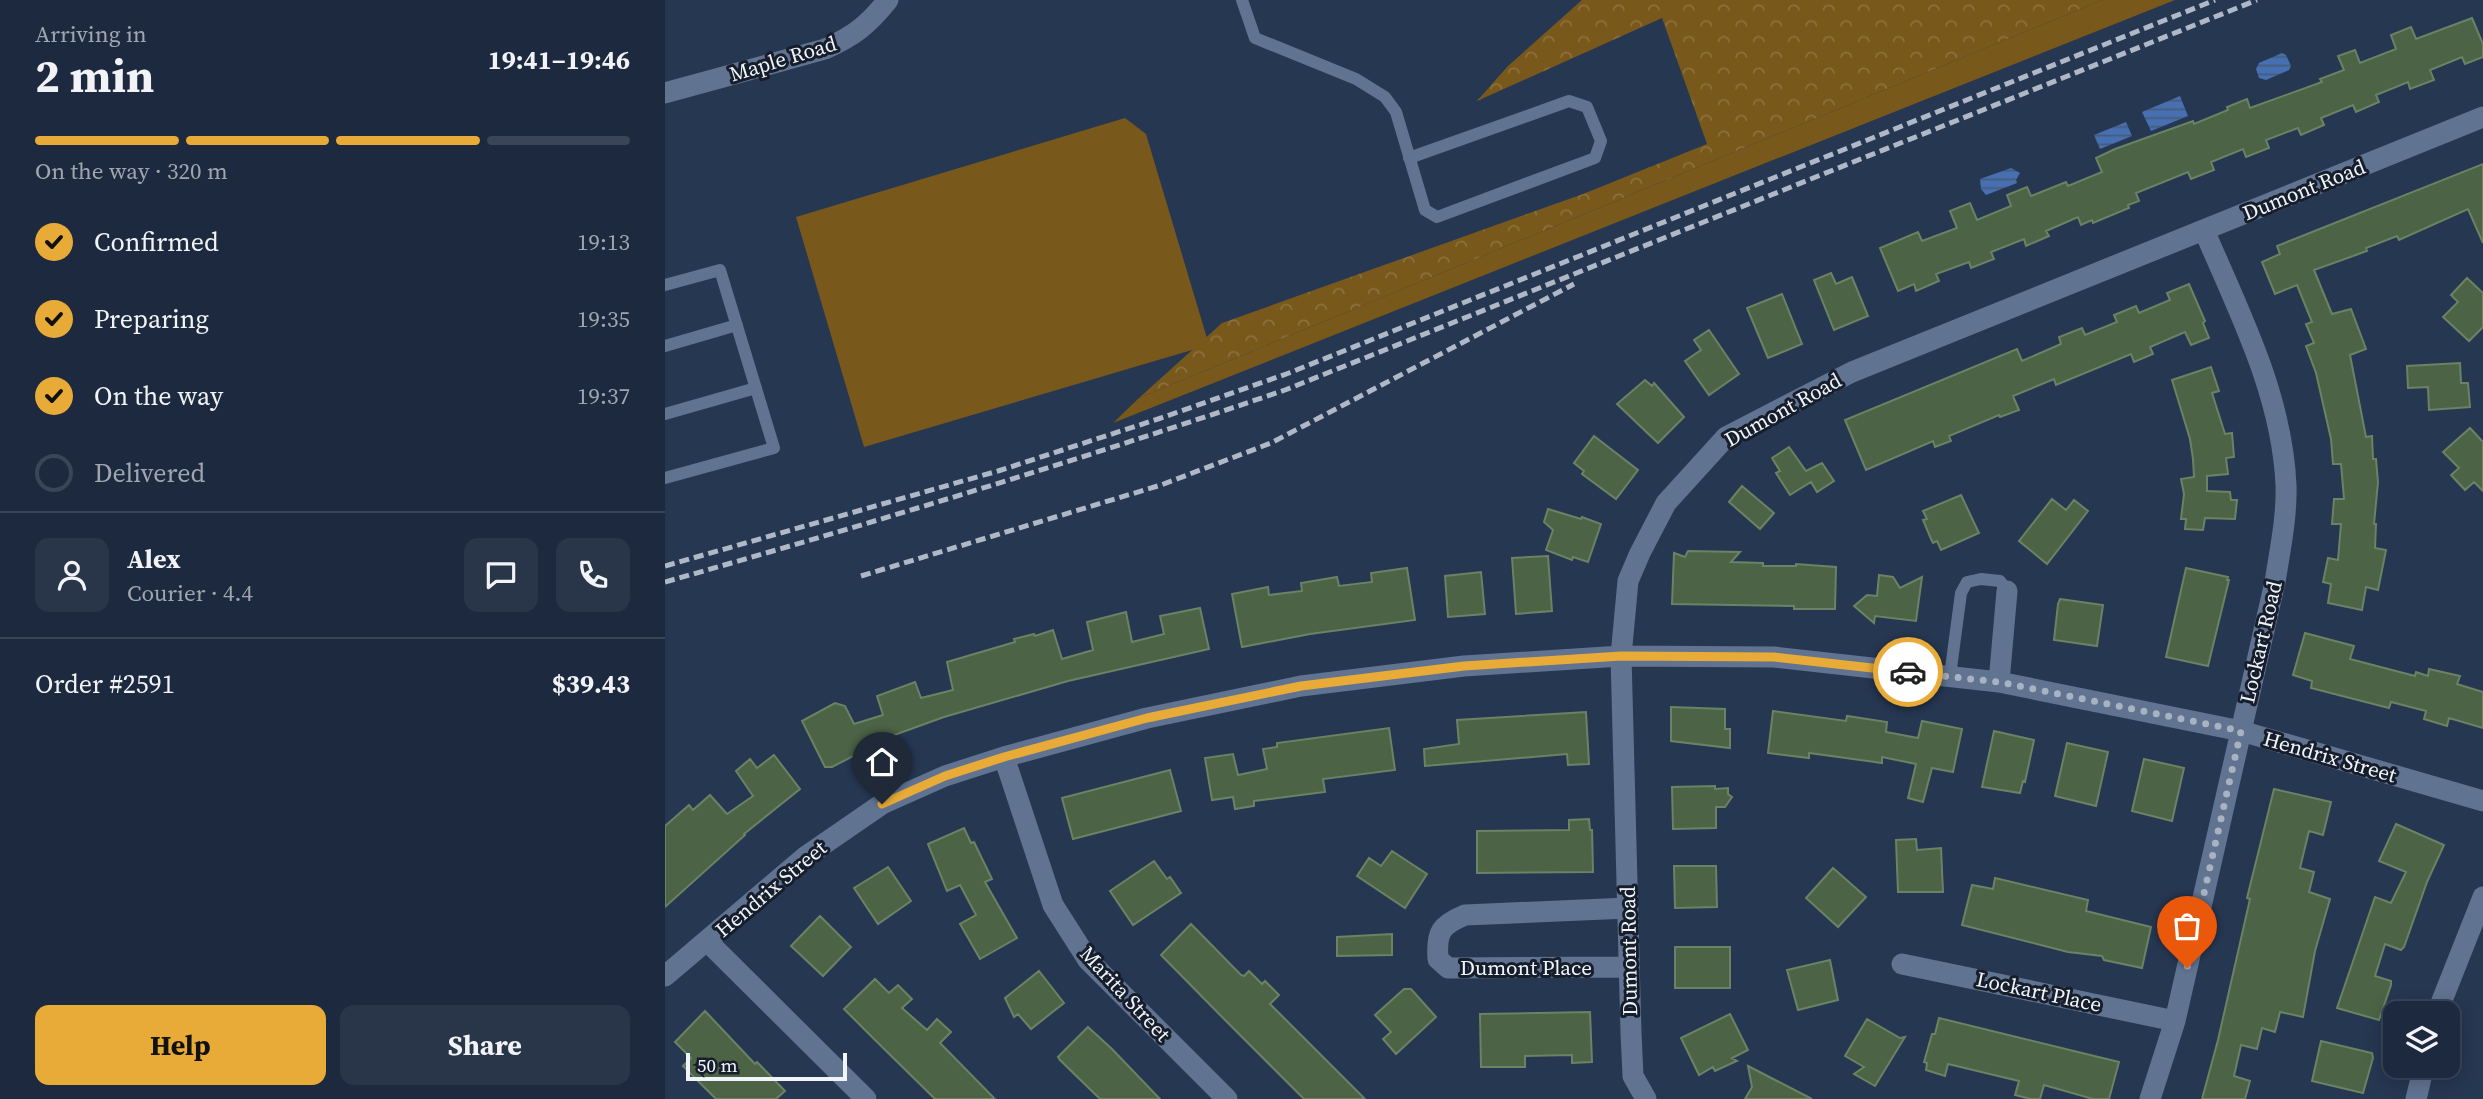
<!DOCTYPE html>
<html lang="en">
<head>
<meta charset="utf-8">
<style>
	body { margin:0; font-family:"Source Serif 4",serif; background:#293549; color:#f1f3f6; height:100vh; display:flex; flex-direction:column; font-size:26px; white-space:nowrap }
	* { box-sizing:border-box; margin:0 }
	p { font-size:23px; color:#a0a6b0 }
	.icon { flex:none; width:38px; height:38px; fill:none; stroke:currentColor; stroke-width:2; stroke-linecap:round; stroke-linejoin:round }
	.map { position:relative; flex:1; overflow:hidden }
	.sheet { display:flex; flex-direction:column; background:#1c293e; width:665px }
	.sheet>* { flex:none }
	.fabs { position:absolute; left:1718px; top:1001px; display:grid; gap:14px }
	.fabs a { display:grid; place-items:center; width:77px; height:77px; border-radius:14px; background:#1c293e; box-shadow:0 4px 18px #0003,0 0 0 2px #3a4558; font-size:35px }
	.scale { position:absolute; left:21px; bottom:18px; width:161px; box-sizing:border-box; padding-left:7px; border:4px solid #f0f5fc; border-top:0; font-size:19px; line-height:24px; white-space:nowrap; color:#f0f5fc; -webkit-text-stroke:5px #171e2b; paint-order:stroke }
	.pin { position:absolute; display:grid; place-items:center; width:60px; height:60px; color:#fff; margin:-72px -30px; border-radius:50% 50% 50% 0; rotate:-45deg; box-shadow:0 0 7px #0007 }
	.pin .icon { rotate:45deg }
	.courier { position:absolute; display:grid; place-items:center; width:70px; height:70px; margin:-35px; border:5px solid #e8ab37; border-radius:50%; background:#fff; color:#222; box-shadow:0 2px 9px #0007 }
	.head em { font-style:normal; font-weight:700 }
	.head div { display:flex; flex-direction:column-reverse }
	.head { display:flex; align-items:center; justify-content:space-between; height:119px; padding:0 35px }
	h1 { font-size:46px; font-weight:700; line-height:52px }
	.bar { display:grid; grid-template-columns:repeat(4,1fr); gap:10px 7px; align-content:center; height:84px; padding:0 35px }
	.bar i { height:9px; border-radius:5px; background:#3a4558 }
	.bar .selected { background:#e8ab37 }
	.bar p { grid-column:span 4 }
	.line { display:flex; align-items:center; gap:18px; padding:0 35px; border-top:2px solid #3a4558 }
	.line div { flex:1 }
	.round { display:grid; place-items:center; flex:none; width:74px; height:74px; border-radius:14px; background:#293549 }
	ol { padding:0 35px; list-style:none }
	li { display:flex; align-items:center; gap:21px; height:77px }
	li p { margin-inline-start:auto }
	li .icon { padding:7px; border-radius:50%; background:#e8ab37; color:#111; stroke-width:4 }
	li:last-child { color:#a0a6b0 }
	li i { width:38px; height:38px; border:4px solid #3a4558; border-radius:50% }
	.primary-button { display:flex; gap:14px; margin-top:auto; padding:14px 35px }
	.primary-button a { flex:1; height:80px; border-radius:14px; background:#e8ab37; color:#111; font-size:28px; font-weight:700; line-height:80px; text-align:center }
	.primary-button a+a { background:#293549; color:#f1f3f6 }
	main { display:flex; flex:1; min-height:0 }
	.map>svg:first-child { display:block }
	.grass { fill:#79581b }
	.forest { fill:url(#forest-crowns) }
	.water { fill:url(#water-rules) }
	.building { fill:#4c6346; stroke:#6b8264; stroke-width:2 }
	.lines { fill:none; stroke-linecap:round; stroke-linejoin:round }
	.service { stroke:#607391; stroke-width:12 }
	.minor { stroke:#607391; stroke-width:21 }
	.rail { stroke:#b0b8c6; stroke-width:5; stroke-dasharray:10 5; stroke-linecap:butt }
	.done { stroke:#a9b2c0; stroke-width:7; stroke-dasharray:0 12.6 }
	.route { stroke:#e8ab37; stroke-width:9 }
	.labels { text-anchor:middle; stroke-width:6; stroke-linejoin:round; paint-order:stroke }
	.street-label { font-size:21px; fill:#f0f5fc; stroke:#171e2b }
</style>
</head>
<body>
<main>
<section class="sheet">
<div class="head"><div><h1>2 min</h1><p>Arriving in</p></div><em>19:41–19:46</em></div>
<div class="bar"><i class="selected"></i><i class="selected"></i><i class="selected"></i><i></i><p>On the way · 320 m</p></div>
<ol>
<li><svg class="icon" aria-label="check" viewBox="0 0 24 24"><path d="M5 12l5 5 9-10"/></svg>Confirmed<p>19:13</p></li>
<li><svg class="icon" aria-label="check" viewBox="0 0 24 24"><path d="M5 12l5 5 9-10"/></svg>Preparing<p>19:35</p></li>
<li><svg class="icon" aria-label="check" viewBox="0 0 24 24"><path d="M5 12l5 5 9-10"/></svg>On the way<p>19:37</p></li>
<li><i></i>Delivered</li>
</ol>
<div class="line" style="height:126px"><a class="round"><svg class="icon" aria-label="person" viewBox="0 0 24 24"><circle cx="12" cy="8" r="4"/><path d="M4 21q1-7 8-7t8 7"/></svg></a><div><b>Alex</b><p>Courier · 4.4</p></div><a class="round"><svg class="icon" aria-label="chat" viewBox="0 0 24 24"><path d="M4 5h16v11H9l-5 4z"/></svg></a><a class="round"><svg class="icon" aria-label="phone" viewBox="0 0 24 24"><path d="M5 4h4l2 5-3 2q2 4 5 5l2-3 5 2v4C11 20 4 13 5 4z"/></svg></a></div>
<div class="line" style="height:91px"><div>Order #2591</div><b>$39.43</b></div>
<div class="primary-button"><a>Help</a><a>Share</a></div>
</section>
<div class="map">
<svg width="1818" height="1099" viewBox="0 0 1818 1099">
	<defs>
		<pattern id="forest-crowns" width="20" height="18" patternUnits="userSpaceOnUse" patternTransform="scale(1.75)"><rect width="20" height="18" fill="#79581b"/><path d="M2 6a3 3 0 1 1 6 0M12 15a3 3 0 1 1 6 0" fill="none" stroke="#8c713d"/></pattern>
		<pattern id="water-rules" width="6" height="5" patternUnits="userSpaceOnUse" patternTransform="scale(1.75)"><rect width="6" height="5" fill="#4670b1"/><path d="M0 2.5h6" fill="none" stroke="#475b79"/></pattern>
	</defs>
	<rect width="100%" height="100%" fill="#263752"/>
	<!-- grass -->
	<path class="grass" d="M1437,0H1510L448,423L474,398Z
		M460,118L481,134L544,345L199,447L131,217Z"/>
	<!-- forest -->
	<path class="forest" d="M917,0H1437L474,398L557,323L918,194L1042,144L997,18L812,101L843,66Z"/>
	<!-- water -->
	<path class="water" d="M1617,53L1621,55L1626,66L1624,70L1601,80L1594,78L1591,69L1594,63Z
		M1515,96L1523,116L1486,131L1477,112Z
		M1461,122L1467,136L1435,149L1429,135Z
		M1346,168L1355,173L1351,180L1352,183L1321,195L1316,189L1315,179Z"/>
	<!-- building -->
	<path class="building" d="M1807,18L1818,44V57L1800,64L1797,57L1765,70L1769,80L1745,89L1743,82L1711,95L1714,102L1691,112L1688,105L1656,118L1659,125L1636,135L1633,128L1601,140L1604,148L1581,157L1578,149L1546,162L1549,170L1526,179L1523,172L1471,193L1474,201L1463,205L1464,208L1428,223L1427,220L1416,225L1413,217L1381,231L1384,236L1361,246L1359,239L1326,252L1329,259L1306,268L1304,262L1271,274L1274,281L1251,291L1249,284L1233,291L1215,248L1253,232L1257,241L1292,228L1285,211L1305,203L1312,220L1346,206L1342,195L1362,187L1366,196L1401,182L1403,186L1437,172L1431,158L1450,149L1528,121L1529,124L1563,110L1562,107L1582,99L1585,108L1657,82L1655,79L1679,70L1673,56L1690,50L1695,63L1731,49L1726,35L1746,27L1751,39Z
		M1818,164V243L1803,209L1734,240L1732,236L1701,248L1702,251L1649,270L1667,314L1686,309L1701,349L1685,355L1701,437L1707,436L1708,459H1711L1713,482L1709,524H1711L1710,548L1721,550L1713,590L1701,587L1697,610L1663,603L1666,584L1658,582L1663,558L1673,560L1676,524H1667L1669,499H1679L1676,464H1668L1666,439L1651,373L1641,346L1649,343L1641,324L1647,322L1632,285L1610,294L1597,262L1615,254L1612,246Z
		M1166,273L1171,284L1187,277L1203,316L1169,330L1149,280Z
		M1802,278L1818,293V327L1804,341L1778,317L1793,302L1786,295Z
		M1524,284L1540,321L1538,323L1544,338L1526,345L1520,332L1485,347L1488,354L1469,362L1466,354L1391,385L1389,379L1348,396L1354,410L1335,417L1334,415L1284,436L1286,441L1270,447L1268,441L1201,470L1180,420L1352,349L1357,361L1396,344L1394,337L1417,328L1420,335L1452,322L1449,315L1471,306L1474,313L1505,300L1502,293Z
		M1117,294L1137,344L1103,358L1082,308Z
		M1044,330L1074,374L1044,395L1020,361L1036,350L1029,340Z
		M1795,363L1796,383H1803L1805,407L1764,410L1763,387L1743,388L1742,366Z
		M1546,367L1554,391L1547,393L1560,434L1567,433L1569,457L1561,458L1563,474L1542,476V491L1565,492L1566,500H1572L1570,519L1540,518L1538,530L1520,529L1521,519H1516L1519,494L1516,479L1529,477L1528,459L1525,439L1507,380Z
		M980,380L987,386L989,383L1019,417L993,443L952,404Z
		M1805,428L1818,442V491L1809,482L1800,490L1786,475L1794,468L1778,452Z
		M929,436L973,470L951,499L917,474L919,471L909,463Z
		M1124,447L1141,471L1157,463L1169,481L1152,492L1146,482L1125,495L1111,473L1115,471L1107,458Z
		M1077,486L1109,513L1095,529L1064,502Z
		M1296,495L1314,533L1276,550L1272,541L1268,543L1266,539L1258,520L1262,519L1258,511Z
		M1387,499L1401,510L1409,500L1423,511L1382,564L1354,541Z
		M883,509L916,519L917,517L936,524L923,562L908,557L907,560L881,550L888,530L879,522Z
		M1023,551L1075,552L1066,562L1098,563V566H1131V564L1171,567L1170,609H1129V606L1007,604L1009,553L1020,557Z
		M883,556L887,611L851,614L847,558Z
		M742,568L750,620L645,634L577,647L567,594L603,587L604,595L637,591L636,583L672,577L674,586L707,582L706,573Z
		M1521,568L1563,577L1562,580H1564L1543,666L1501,657Z
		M816,572L820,614L783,617L780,576Z
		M1214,575L1228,577L1235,588L1257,577L1251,621L1210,616L1209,623L1189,606L1202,595L1212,596Z
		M1395,599L1438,605L1432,646L1389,640L1393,604Z
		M535,608L544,649L403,681L279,717L196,747L198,751L167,767H160L137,721L170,703L180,706L189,724L218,715L212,696L250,682L256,698L288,690L282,662L350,642L349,639L369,634L370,636L388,630L397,659L428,650L422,622L461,612L467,642L499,634L495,616Z
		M1640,633L1689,646L1685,659L1750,676L1751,672L1763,676L1764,669L1795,676L1792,684L1818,692V728L1784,718L1782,726L1759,719L1761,711L1726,702L1724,708L1646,688L1647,681L1628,675Z
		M1006,707L1060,709V729H1065V748L1006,741Z
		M1108,711L1181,721L1182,716L1222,722L1221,732L1253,738L1257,721L1297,729L1288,772L1267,768L1258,802L1243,798L1251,764L1217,757V763L1144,753V758L1103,753Z
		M921,712L924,764L903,765L902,754L760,766L759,749L794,744L792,720Z
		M724,728L730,770L658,779L660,792L589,801V806L570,809L568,797L547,800L540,758L568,754L573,775L602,769L598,749L612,747V743Z
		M1329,731L1369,740L1360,782L1358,781L1355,793L1317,787Z
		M1402,743L1443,752L1431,806L1390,796Z
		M109,755L135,789L79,834L80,835L0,907V826L24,805L28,810L45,795L62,814L88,796L71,771L85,759L92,768Z
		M1479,759L1519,768L1507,821L1467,811Z
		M505,770L516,811L408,839L397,798Z
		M1050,786V789L1063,788V794L1067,797L1060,807H1051V828L1008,829L1007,787Z
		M1609,789L1666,802L1658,835L1644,831L1635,868L1649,872L1644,892L1665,899L1650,951L1638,1017L1615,1012L1610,1032L1597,1028L1592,1049L1576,1045L1569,1076L1585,1081L1580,1099H1537L1553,1040L1585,899L1582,898Z
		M924,819L925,830H927L928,872L812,873V831L904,830V820Z
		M1731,824L1779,845L1762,882L1739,947L1736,950L1720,944L1710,976L1726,981V985L1714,1020L1672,1008L1710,897L1726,903L1741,872L1714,861Z
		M299,828L306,843L309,842L327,879L320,882L352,938L315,959L295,924L311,915L295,885L282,891L263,844Z
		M1251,839L1252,850L1276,848L1278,892H1233L1231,840Z
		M727,851L762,874L740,908L692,876L704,858L716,866Z
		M489,861L502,879L505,877L516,893L468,925L445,891Z
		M1009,866H1051L1052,907L1010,908Z
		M223,867L246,901L213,924L189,888Z
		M1168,868L1201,897L1173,927L1141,898Z
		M1330,878L1423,900L1421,911L1486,927L1477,968L1439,960L1437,956L1403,952L1297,925L1307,885L1328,889Z
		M155,916L186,947L158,976L126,946Z
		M526,924L576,975L579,976L584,971L597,984L600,981L614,995L605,1004L700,1099H639L560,1020L496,955Z
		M727,934V955L672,956V937Z
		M1010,947H1065V988H1010Z
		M1165,960L1173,1000L1133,1010L1122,970Z
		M374,971L399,1003L366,1029L353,1014L349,1017L340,998Z
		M210,979L224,993L233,985L247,999L237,1008L262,1030L272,1019L286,1032L275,1043L330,1099H270L208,1038L179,1009Z
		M739,989H746L771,1017L731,1054L718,1039L726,1032L710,1015Z
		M40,1011L90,1064L92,1062L120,1091L111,1099H51L18,1066L26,1058L10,1042Z
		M925,1012L927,1062L907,1063V1055L860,1056V1067H816L815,1014Z
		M1065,1014L1083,1050L1067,1058L1072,1061L1050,1071L1048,1067L1034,1075L1016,1038Z
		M1274,1018L1454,1062L1444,1099H1428L1379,1085L1375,1099H1366L1350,1095L1354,1081L1283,1064L1280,1076L1261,1070L1262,1063L1259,1062L1267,1034H1270Z
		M1202,1019L1235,1038L1240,1037L1210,1086L1189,1074L1199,1067L1180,1056Z
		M423,1027L447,1049L495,1099H435L395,1060L393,1057Z
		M1656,1041L1707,1053L1708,1058L1698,1093L1647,1081Z
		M1083,1066L1147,1099H1080L1087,1087Z"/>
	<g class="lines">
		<!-- service -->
		<path class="service" d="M577,0L590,38L691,79L720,97L731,112L760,210L772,217L930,158L936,141L922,107L904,101L744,158
			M0,285L55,270L109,448L0,478
			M0,346L72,325
			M0,414L91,388
			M1285,676L1296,593L1302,582L1316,579L1335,581L1342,591"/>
		<!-- minor -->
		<path class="minor" d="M0,93L160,49C189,36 203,25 223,0
			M1334,682L1342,591
			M339,757L388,905L423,960L562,1099
			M963,908L800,915C776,925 771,932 773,959L783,968L964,967
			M43,942L201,1099
			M1237,964L1510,1021
			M0,976L140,857L217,804L280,776L339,757L482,718L636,686L799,666L956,656L1109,657L1334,682L1576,731L1818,801
			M1772,1013L1818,897
			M981,1099L968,1076L966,1033L956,656L963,581L975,553L1001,503L1061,437L1187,372L1818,117
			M1485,1099L1510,1021L1610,582C1615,550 1622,517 1621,485C1617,394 1574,312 1539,230
			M1751,1099L1759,1066"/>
		<!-- rail -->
		<path class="rail" d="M0,566L333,471L496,418L624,373L1550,0
			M196,576L496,485L606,443L909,284
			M0,582C208,523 415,460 620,390L1592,0"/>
	</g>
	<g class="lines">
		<!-- done -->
		<path class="done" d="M1243,672L1334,682L1576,731L1522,968"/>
		<!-- route -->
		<path class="route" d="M217,804L280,776L339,757L482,718L636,686L799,666L956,656L1109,657L1243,672"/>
	</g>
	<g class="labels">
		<!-- street labels -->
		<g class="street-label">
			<text transform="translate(118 59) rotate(-17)" y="7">Maple Road</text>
			<text transform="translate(1639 190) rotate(-22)" y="7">Dumont Road</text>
			<text transform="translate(1118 410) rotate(-29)" y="7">Dumont Road</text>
			<text transform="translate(1596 642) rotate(-77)" y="7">Lockart Road</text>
			<text transform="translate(1665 757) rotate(16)" y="7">Hendrix Street</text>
			<text transform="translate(106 889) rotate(-40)" y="7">Hendrix Street</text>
			<text transform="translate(964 951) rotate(-91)" y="7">Dumont Road</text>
			<text x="861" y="975">Dumont Place</text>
			<text transform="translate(1374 992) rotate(12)" y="7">Lockart Place</text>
			<text transform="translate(460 994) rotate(47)" y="7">Marita Street</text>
		</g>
	</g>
</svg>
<div class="fabs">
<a><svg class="icon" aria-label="layers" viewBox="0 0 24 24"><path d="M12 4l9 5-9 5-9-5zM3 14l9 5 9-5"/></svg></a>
</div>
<div class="scale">50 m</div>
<div class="pin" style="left:1522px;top:968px;background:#ea580c"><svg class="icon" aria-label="bag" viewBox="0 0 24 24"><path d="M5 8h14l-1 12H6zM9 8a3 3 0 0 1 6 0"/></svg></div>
<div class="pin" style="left:217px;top:804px;background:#1f2937"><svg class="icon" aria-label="home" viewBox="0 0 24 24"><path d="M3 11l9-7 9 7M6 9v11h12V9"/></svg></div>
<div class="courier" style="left:1243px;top:672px"><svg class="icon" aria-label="car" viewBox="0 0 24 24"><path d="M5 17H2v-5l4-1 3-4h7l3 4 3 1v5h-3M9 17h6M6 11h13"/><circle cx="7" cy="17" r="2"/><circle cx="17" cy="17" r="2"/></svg></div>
</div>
</main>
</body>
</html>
